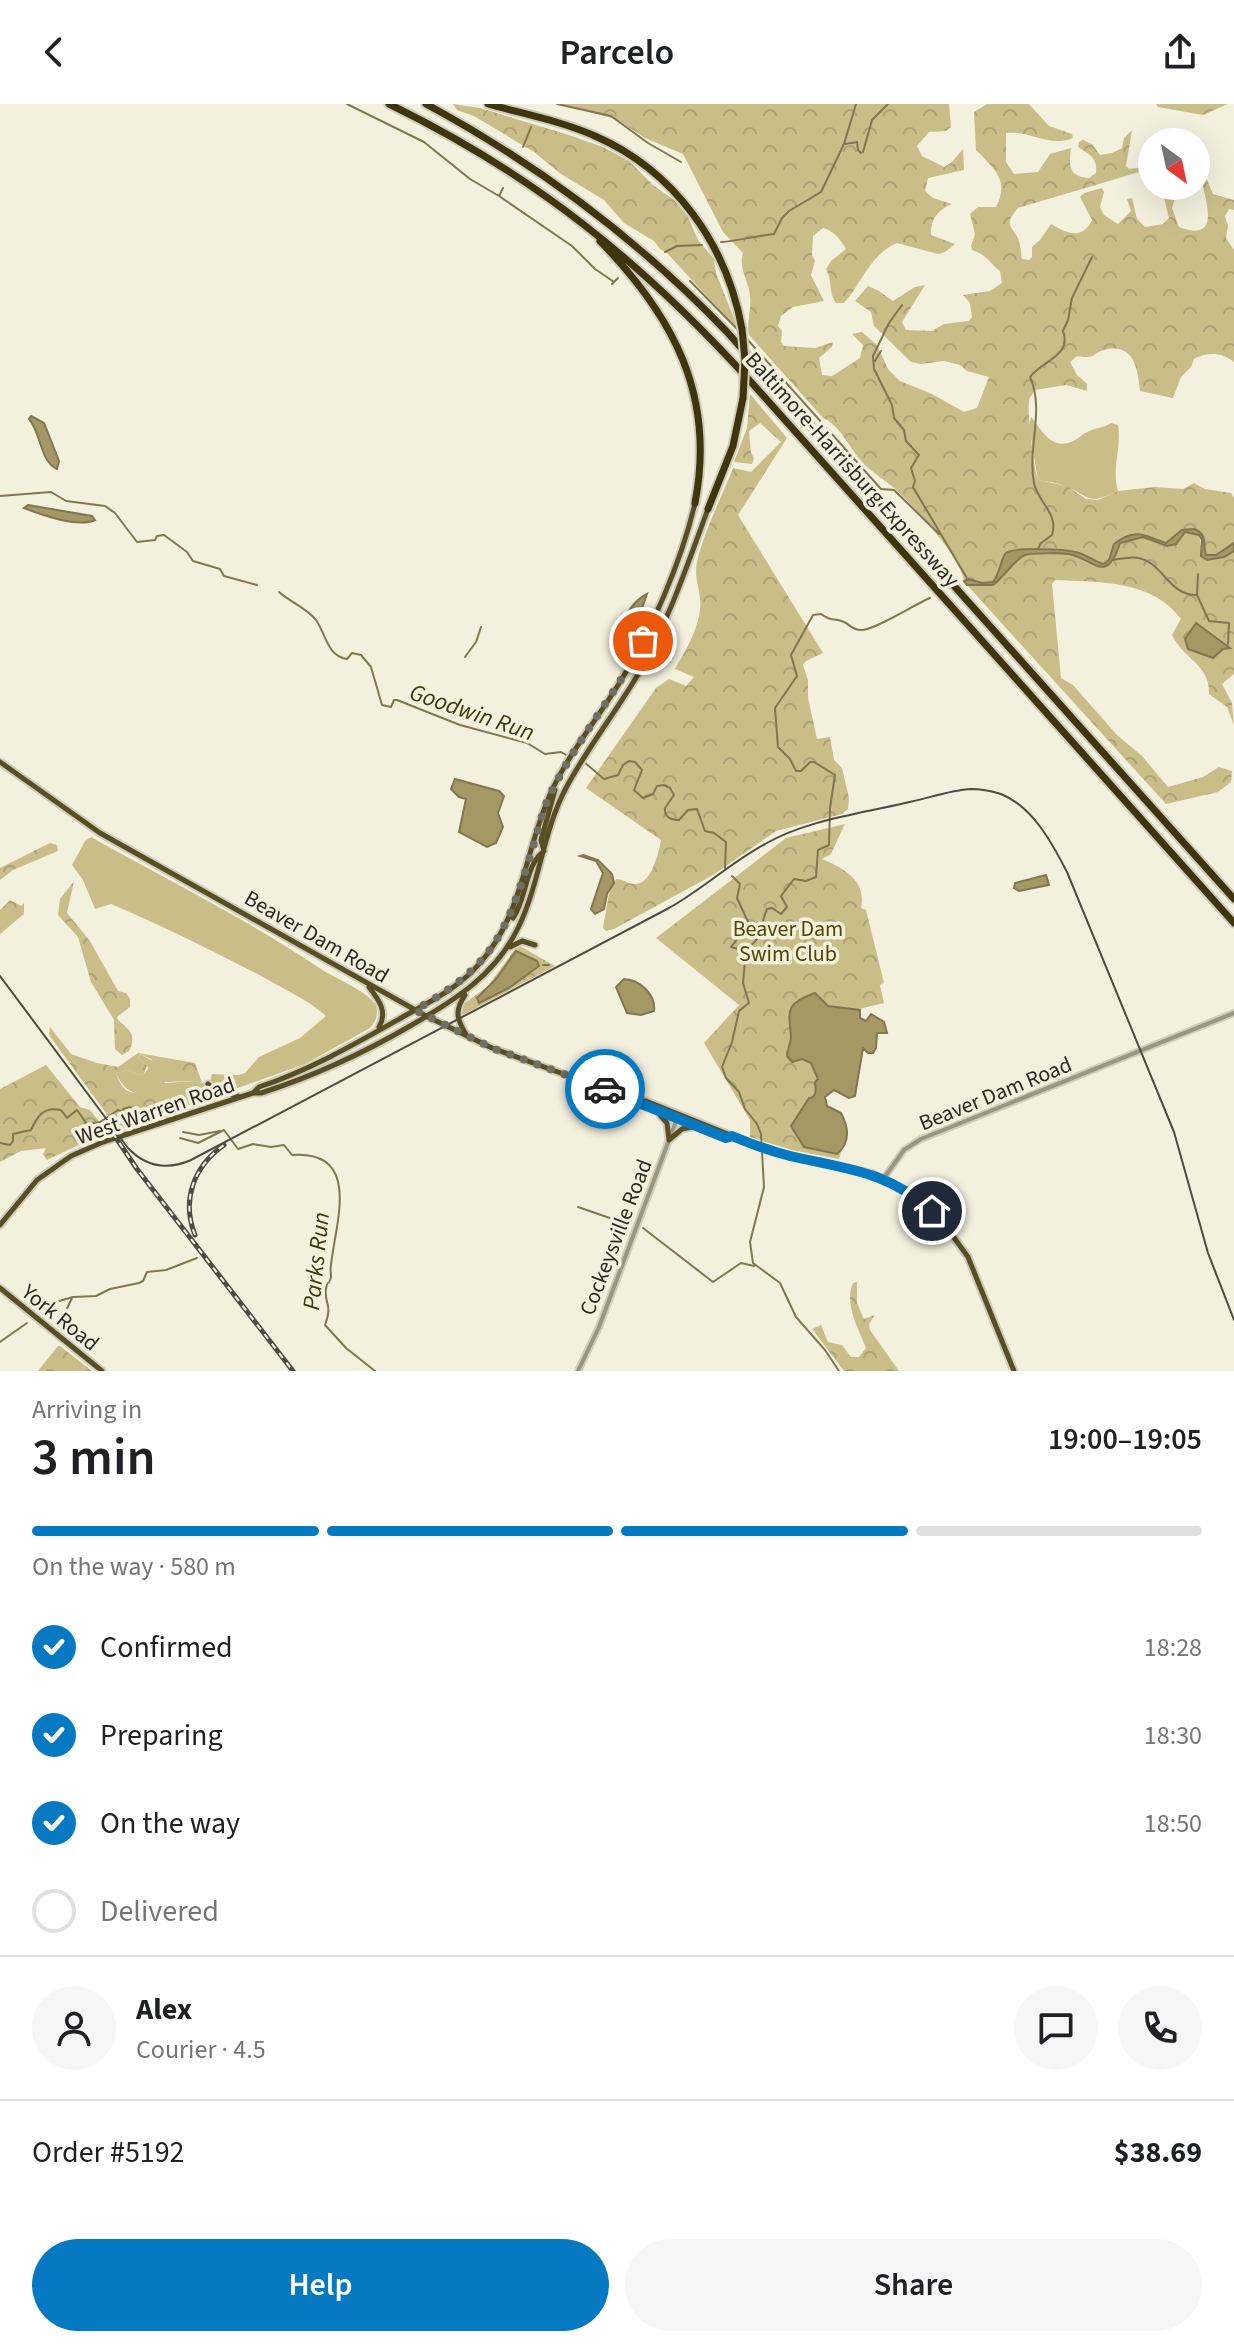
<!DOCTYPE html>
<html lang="en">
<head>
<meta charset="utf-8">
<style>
	body { margin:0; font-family:"Source Sans 3",sans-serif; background:#f6f6f6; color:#202124; height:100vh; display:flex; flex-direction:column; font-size:30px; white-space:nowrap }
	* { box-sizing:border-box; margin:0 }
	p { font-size:26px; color:#757577 }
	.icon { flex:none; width:44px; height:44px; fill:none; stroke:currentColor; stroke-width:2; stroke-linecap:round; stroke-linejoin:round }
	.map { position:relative; height:1267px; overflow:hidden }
	.sheet { display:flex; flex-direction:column; background:#fff; flex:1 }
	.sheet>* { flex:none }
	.needle { width:52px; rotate:147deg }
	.fabs { position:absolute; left:1138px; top:24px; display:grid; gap:16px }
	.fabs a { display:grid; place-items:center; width:72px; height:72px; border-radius:50%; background:#fff; box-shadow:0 8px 32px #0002; font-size:40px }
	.pin { position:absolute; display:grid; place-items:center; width:68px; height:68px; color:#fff; margin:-34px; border:4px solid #fff; border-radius:50%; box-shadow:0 2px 8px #0007 }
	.courier { position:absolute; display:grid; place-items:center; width:80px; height:80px; margin:-40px; border:6px solid #057ac3; border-radius:50%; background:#fff; color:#222; box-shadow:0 2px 10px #0007 }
	.overview em { font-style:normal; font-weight:600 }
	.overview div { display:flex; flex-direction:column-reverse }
	.overview { display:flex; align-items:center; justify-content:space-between; height:136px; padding:0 32px }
	h1 { font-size:52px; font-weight:600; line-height:60px }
	.bar { display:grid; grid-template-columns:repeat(4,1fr); gap:12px 8px; align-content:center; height:96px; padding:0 32px }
	.bar i { height:10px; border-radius:6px; background:#e0e0e0 }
	.bar .current { background:#057ac3 }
	.bar p { grid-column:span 4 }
	.line { display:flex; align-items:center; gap:20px; padding:0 32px; border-top:2px solid #e0e0e0 }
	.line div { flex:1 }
	.round { display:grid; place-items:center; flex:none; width:84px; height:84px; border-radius:42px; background:#f6f6f6 }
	ol { padding:0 32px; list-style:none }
	li { display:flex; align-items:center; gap:24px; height:88px }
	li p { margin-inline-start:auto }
	li .icon { padding:8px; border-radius:50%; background:#057ac3; color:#fff; stroke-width:4 }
	li:last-child { color:#757577 }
	li i { width:44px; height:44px; border:4px solid #e0e0e0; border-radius:50% }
	.primary-button { display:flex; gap:16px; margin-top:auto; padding:16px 32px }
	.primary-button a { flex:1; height:92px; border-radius:48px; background:#057ac3; color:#fff; font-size:32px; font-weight:600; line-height:92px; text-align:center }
	.primary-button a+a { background:#f6f6f6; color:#202124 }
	header { display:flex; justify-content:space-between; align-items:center; height:104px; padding:0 32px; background:#fff; font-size:36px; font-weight:600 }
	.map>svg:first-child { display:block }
	.grass { fill:#c9bd88 }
	.forest { fill:url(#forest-crowns); fill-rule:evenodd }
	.water { fill:#a49864; stroke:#807750; stroke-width:2 }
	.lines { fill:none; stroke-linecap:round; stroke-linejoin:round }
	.stream { stroke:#807750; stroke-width:2 }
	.minor-casing { stroke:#d0ccbc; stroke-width:8 }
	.major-casing { stroke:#d0ccbc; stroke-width:9 }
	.highway-casing { stroke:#d0ccbc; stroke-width:11 }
	.minor { stroke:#9b9680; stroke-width:4 }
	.major { stroke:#584e24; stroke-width:5 }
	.highway { stroke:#3e350d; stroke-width:7 }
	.tram { stroke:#4e4b43; stroke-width:2 }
	.rail-casing { stroke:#4e4b43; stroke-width:5 }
	.rail { stroke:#f4f0de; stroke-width:2; stroke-dasharray:6; stroke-linecap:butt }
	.highway-bridge-casing { stroke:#d0ccbc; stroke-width:11; stroke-linecap:butt }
	.highway-bridge { stroke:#3e350d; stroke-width:7 }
	.done { stroke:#716f64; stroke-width:8; stroke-dasharray:0 14.4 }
	.route { stroke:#057ac3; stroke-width:10 }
	.labels { text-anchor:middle; stroke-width:7; stroke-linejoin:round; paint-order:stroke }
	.street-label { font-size:22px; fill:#2b2923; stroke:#f4f0de }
	.park-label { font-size:22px; fill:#544600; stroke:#f4f0de }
	.water-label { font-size:24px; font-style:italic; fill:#3f360a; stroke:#f4f0de }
</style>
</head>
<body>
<header><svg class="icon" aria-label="back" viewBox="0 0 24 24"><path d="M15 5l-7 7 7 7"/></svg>Parcelo<svg class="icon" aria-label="share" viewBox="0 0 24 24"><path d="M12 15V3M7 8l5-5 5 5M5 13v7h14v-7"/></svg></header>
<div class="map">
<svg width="1234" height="1267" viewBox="0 0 1234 1267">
	<defs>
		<pattern id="forest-crowns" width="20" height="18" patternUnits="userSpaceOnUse" patternTransform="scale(2)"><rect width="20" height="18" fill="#c9bd88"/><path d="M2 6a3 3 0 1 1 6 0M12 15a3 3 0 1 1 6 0" fill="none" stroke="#ada275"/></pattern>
	</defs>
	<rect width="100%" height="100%" fill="#f4f0de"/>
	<!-- grass -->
	<path class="grass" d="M1031,313C1041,324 1050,346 1071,338C1077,336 1081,331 1087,328C1095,324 1103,324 1111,319L1118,321C1122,344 1111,365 1118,387C1091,399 1094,397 1070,384C1061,379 1049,378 1038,376L1029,322Z
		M91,733C168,776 248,816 321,865C334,874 370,888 376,902C379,910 375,919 370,924L305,960L151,1015L155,1007L188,999C158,978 133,1007 116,969L130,966L139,971L144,970L148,965L147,961L138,954L140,950L156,959L165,979L196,977L202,979L210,977L212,970L238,971L245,969L259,953L300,934L326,912C308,896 284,885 263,873C213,847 163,822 111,800L95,805L83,776L72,761L85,737Z"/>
	<!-- forest -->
	<path class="forest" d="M453,0L480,4L569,31L603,43L629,57L653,81L674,96L688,113L698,136L714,155L716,169L739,227L667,149L660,145L654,137L624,119L604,96L561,70L534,48L474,12L457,6Z
		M559,0H949L951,23L946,27L929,28L917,42L922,52L944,63L952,58L963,45L964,66L928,74L925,87L933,94L952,100C938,106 930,115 931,131L955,140L945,148L938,150L897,139C869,151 863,178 844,199H836C828,187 833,178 826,165L831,157L846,145C840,135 834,127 823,124L813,132L812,151L815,157L811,171L824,197L793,203L781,212L778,222L782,227L781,238L784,242L815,244L833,238L832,243L819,254L822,271L832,272L860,254L863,241L852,230L862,228L877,241L888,265L900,277L932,290L964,308L977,304L989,273L967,267L960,261L944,257L921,260L911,258L874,222L871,208L855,197L868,182L879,187L893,197L915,183L925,181L902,218L906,226L932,227L944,220L969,217L972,213L970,199L963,191L990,187L1002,179L1000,167C988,158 989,152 972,146L971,142L975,130L970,110L978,103H996C1010,76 994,65 976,46L974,8L987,0H1029L1049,22L1072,30L1073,34C1048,44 1030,26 1006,29V58L1014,70L1038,68L1050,50L1071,44C1069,61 1068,73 1089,74L1096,69C1098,54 1089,50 1078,43L1079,38L1083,36L1092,40L1100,51L1112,49L1122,44L1124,34L1132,26L1126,62L1129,65L1145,63L1146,66L1018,104C1000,124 1016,122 1020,141C1021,146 1021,151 1022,155L1029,156L1032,153V143L1040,136L1051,120C1066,129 1082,137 1092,116L1080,93L1084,89L1102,84L1104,88L1100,103L1104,111L1118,120L1131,107L1127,95L1132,94L1137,115L1145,123L1163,120L1169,114L1161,82H1179L1172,104L1179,123C1231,143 1196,77 1201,62L1213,90L1234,96V106L1229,105L1225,112L1228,122L1226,134L1234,146V258C1221,248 1208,248 1194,255L1191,263L1181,273L1173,294L1140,287C1138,267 1135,241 1108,245C1092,248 1097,256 1077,252L1070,258L1077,271L1087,280V287L1066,281L1035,286C1033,290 1029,293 1029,298C1027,308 1034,366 1038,376L1067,382L1086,395L1098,396L1118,387L1155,383L1183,385L1194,379L1205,385L1231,389L1234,394V439L1226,447L1211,453L1204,449L1205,435L1191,425L1177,430L1166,439C1145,433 1136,424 1114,440L1109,456L1105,460L1078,448L1043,445C1052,447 1062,448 1070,450C1084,456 1097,468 1113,458L1120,439L1143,433L1167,442L1176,440L1186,428L1199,431L1203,454L1228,451L1234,447V570L1222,580L1232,599L1234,621L1227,603L1209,590C1210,560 1183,555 1172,531L1181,515C1153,476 1098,478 1055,476L1052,480L1061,574L1073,581L1117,631L1142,652L1168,683L1203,673L1219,663L1232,667L1231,678L1218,688L1166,700L967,481L976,480L965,475L964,477C961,453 912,400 893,383C883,375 872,368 863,359C849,344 841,322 823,314L749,231C746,218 752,205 750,192C749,178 738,163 743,149L723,128L683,50L645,34L616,15ZM1194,520L1229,545H1223L1213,554L1188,545L1185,535Z
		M1156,0H1228L1203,11L1158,3Z
		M750,290L787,334L738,411L823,549L806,557L803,561L808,576V594L817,635L830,633L834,656L842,664L849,694L848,705L842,710L776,727L713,771L614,825L606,827L603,824L609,790L616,775C623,775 628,780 635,780C651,781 659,748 661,736L586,684L656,584L669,575L686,582L694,573L675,565C686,546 703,518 700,495C699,481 694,473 697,458C704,427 721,395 733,364L751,368L781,338L760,319L749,327L751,349L754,354L752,360L734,358L747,324Z
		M845,720L831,750L822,755C843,764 867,776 861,804L866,806L884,879L880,881L884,899L859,905L860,914L866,917L871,910L884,918L887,929H877L876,944L873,949H868L863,944L855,992L849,994L834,986L825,993L827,1002L841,1009C851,1027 845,1037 839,1055L792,1046L750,1033V1016L704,939L739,901L656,834L786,734Z
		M50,739L57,741L58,747L13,766L0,776V764Z
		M74,777L67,809L90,837L118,887L126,889L130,895V903L117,913L118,916C130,926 137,931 129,947L122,951L115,945L114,916L91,878L78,833L58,811L60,795Z
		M10,796L21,802L24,799V810L0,830V806Z
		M518,841L555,862L461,912L459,909L461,902L488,882Z
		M50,923L71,950L97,959L118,963L138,949L195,959L202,979L196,977L157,978L154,975L158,964L151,955L140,950L138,954L147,961L144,970L139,971L130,966L116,969C124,992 131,989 151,988C164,988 179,992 189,999L163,1004L155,1008L151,1015L119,1027L49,931Z
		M46,961L80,1003L90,1006L109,1030L89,1036L47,1056L43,1050L46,1044L21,1047L0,1058V985Z
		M857,1178V1199L864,1215L875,1211L869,1220L870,1226L899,1267H844L812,1225L821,1221L828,1238L842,1241L851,1253H859L866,1244C858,1224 844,1200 853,1179Z
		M58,1242H60L92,1267H38Z"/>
	<!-- water -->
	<path class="water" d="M31,312L44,319L59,357L57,365C40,358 41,328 29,315Z
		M28,401L92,412L95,416C78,424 42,411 24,404Z
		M1194,425C1209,431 1202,440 1206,451H1216L1234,439V447L1224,453L1207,456L1201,452L1202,436L1199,431L1185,428L1176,440L1167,442L1143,433L1120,439C1107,481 1095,456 1069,450C1062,449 1031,449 1025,451C1016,454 1002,475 993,481H967L964,477L968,475L982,479L993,478C1000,469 1001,454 1006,449C1014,443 1064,445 1075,448C1086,450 1093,457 1104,460L1109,456L1114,440C1137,423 1145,432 1166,439L1182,426Z
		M647,490L628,544L619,557C620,531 621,504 647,490Z
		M1196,519L1230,544L1223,545L1213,554L1188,545L1185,535Z
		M455,675L499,687L504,692L498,709L503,723L496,739L487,743L459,728L466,695L459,693L451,685Z
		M583,751L598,756L612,770L614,779L607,790L604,805L595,810L591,805L603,769L596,757L580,752Z
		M1046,771L1049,781L1019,787L1014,784L1015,779Z
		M516,847L537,857L539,862L509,884L479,899L477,894L496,875Z
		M624,875C641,876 656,891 654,907L641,911L627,909L616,883Z
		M815,889L828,902L860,906V914L866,917L871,910L884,918L887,929H877L876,944L873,949H868L863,944L855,992L849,994L834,986L825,993L827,1002L841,1009C849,1024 850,1039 837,1050L804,1043L791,1022L809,994C817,994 816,984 815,978L818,975L811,959L802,955L792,958L787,952C787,945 791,940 791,933C789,907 784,900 815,889Z"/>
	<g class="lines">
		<!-- stream -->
		<path class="stream" d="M347,0L424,38L470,75L499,92
			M557,0L611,12L648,39L681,58
			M845,40L857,38L858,46L861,49
			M523,43L531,23
			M863,48L872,16L888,0
			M503,84L499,92L572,142L595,165L614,178
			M721,138C739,137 755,132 774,130L782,114L789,107L821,88L844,40L856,0
			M665,148L677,142L702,141
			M690,177L740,228
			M612,180L618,174
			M902,201L889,219L873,252L874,265L892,301L894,314L904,326L906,337L919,351L911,364L915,377L913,383L968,476
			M747,235L881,385L894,386L939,430
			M875,257L881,247
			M0,392L51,388L66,397L105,402L115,409L137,438L155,436L157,432L164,431L187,448L193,457L220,465L224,472L257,481
			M1038,445L1041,439L1052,431C1059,409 1038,399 1034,379C1027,344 1045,306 1030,273C1043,256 1072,252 1063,227L1068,216L1072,194L1092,153
			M1113,456C1120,455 1131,452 1138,454C1163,458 1168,491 1196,491
			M1198,470L1197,491L1209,517L1229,519L1228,540
			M279,488C290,498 307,504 316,516C326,530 327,552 347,555L352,549L361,551L371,563L382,601L391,603L394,596H397L460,621L527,639L545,650L561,648L568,652
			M465,553L476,538L481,523
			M584,658L604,675L618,671L623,661L629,657L635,658L642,666L634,686L643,694L653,690L657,682L664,681L670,684L674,691L665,704C664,713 671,716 679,716L688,706L697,705L705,727L714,729L726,738L725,764
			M732,772L740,780L737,794L749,820L731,843L742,846L746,850
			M543,861H549
			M123,1005L130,1003L138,1006
			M183,1028L199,1031L220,1027
			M180,1034L198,1039L224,1026L238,1045L253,1040L271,1043L284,1041L292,1051C363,1046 335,1120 331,1161C330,1165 331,1169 331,1173C328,1185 328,1173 326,1185C324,1201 333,1199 325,1221L346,1244L375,1267
			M0,1039L10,1041L13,1037V1030L31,1026C37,1013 43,1002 61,1006L67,1014L77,1006L87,1020L100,1018L118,1006L134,1011
			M578,1103L630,1121
			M643,1124L713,1178L741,1159L754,1162
			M42,1202L73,1193L96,1192L110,1185L139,1179L143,1177L147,1168L166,1166L197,1154
			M62,1215L72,1194
			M0,1238L27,1219
			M839,1267L825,1246L796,1213L780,1179L753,1159L750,1138L764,1083L761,1030L757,1020L745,1005L739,988L726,974L722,963L732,938L739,907L749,899L743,879L746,846C769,826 757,827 767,805L772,804L781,810L787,803L781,792L794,775L806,777L816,773L818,746L829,741L830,704L835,671L814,658H810L801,667H796L790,655L778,643L775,604L797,572L791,551L813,511L821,510C833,519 833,513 844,518C850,521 853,526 861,526C873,527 917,499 930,494"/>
		<!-- minor casing -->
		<g class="minor-casing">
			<path id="minor" d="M884,1074L904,1046L921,1035L1234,909
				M578,1267L599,1223L678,1012"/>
		</g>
		<!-- major casing -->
		<g class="major-casing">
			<path id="major" d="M0,658L100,729L426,912L492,944L638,997L641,1001L726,1034L732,1032
				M544,747L541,736L555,686
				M513,814C526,796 526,760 543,748
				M510,843L522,837L535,841
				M369,883C379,896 388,908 379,923
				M465,891C454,907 457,916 467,932
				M208,980L212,984L240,993
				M253,989L259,983C310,966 355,940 401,914C429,898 459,884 480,859C524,809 525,744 552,686C570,648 598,614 620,578C651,528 682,456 695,399
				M639,997H646L770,1047L873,1070L913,1091L942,1117L968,1153L1014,1267
				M660,1011L667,1019L669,1036
				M669,1036L682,1025L692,1023
				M0,1121L37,1076L71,1052L103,1038L253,989H261C314,972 362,950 410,922C455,896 496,871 519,822C540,778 543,727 566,684C587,644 617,607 640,567C669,516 688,459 708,405
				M0,1184L102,1267"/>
		</g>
		<!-- highway casing -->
		<g class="highway-casing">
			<path id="highway" d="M389,0C535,71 643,159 751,278L1234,819
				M426,0C539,61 638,135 727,228L1234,795
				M488,0C524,10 561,17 595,32C675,67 727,141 742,225
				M600,137C673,212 716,291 695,399
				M708,405L733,342L743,294"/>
		</g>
		<!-- minor -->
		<use href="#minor" class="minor"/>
		<!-- major -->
		<use href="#major" class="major"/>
		<!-- highway -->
		<use href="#highway" class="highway"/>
		<!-- tram -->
		<path class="tram" d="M0,872L128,1044C146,1063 168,1066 191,1056L669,804C703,785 731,758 765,740C807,716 859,710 905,699C927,695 949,686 971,685C981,685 991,687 1001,690C1033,703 1052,739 1067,768L1174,1028L1208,1149L1234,1216"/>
		<!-- rail casing -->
		<g class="rail-casing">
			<path id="rail" d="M106,1019L137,1065L293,1267
				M195,1131C181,1096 194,1062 224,1041"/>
		</g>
		<!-- rail -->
		<use href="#rail" class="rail"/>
		<!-- highway-bridge casing -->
		<g class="highway-bridge-casing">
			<path id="highway-bridge" d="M742,225L745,256L743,294"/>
		</g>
		<!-- highway-bridge -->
		<use href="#highway-bridge" class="highway-bridge"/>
	</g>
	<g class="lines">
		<!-- done -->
		<path class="done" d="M605,985L492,944L415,906C493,863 507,828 532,746C539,725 543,702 554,683C580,632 617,588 643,537"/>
		<!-- route -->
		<path class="route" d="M605,985L726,1034L732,1032C751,1040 770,1047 790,1052C846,1065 888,1067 932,1107"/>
	</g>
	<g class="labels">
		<!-- street labels -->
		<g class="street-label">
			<text transform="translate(853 365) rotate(48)" y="8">Baltimore-Harrisburg Expressway</text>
			<text transform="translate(317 832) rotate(30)" y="8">Beaver Dam Road</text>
			<text transform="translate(995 989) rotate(-22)" y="8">Beaver Dam Road</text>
			<text transform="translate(155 1006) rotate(-19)" y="8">West Warren Road</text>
			<text transform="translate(615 1133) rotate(-69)" y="8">Cockeysville Road</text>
			<text transform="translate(61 1213) rotate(39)" y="8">York Road</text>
		</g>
		<!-- park labels -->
		<g class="park-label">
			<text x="788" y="832">Beaver Dam<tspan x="788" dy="25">Swim Club</tspan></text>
		</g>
		<!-- water labels -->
		<g class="water-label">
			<text transform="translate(472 608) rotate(19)" y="8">Goodwin Run</text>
			<text transform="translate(316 1157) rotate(-84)" y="8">Parks Run</text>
		</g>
	</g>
</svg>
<div class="fabs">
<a><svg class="needle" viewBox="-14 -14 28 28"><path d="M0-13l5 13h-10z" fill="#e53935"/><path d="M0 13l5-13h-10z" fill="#757577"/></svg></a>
</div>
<div class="pin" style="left:643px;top:537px;background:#ea580c"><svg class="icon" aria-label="bag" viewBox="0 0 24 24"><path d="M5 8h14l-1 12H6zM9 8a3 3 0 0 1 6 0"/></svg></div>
<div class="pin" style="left:932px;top:1107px;background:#1f2937"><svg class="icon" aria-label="home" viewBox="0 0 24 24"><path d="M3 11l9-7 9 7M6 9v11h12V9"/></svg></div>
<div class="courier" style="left:605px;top:985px"><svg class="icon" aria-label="car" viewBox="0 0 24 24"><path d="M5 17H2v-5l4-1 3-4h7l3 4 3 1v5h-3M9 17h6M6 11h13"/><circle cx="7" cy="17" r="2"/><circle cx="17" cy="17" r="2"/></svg></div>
</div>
<section class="sheet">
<div class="overview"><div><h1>3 min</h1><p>Arriving in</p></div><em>19:00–19:05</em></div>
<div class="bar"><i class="current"></i><i class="current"></i><i class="current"></i><i></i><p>On the way · 580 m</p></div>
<ol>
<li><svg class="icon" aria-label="check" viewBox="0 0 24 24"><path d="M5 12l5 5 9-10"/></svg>Confirmed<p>18:28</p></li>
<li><svg class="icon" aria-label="check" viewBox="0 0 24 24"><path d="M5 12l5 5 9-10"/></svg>Preparing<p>18:30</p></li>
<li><svg class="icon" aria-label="check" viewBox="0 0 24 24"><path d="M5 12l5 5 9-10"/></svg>On the way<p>18:50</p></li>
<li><i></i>Delivered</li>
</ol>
<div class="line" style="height:144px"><a class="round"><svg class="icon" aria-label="person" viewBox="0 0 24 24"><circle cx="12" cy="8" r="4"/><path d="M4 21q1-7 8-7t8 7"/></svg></a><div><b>Alex</b><p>Courier · 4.5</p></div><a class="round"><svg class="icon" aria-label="chat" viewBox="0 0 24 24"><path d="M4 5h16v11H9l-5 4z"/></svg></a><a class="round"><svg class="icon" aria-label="phone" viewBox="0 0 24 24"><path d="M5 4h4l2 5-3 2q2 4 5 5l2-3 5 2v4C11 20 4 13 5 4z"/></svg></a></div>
<div class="line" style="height:104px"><div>Order #5192</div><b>$38.69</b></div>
<div class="primary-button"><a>Help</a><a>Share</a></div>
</section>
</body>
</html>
